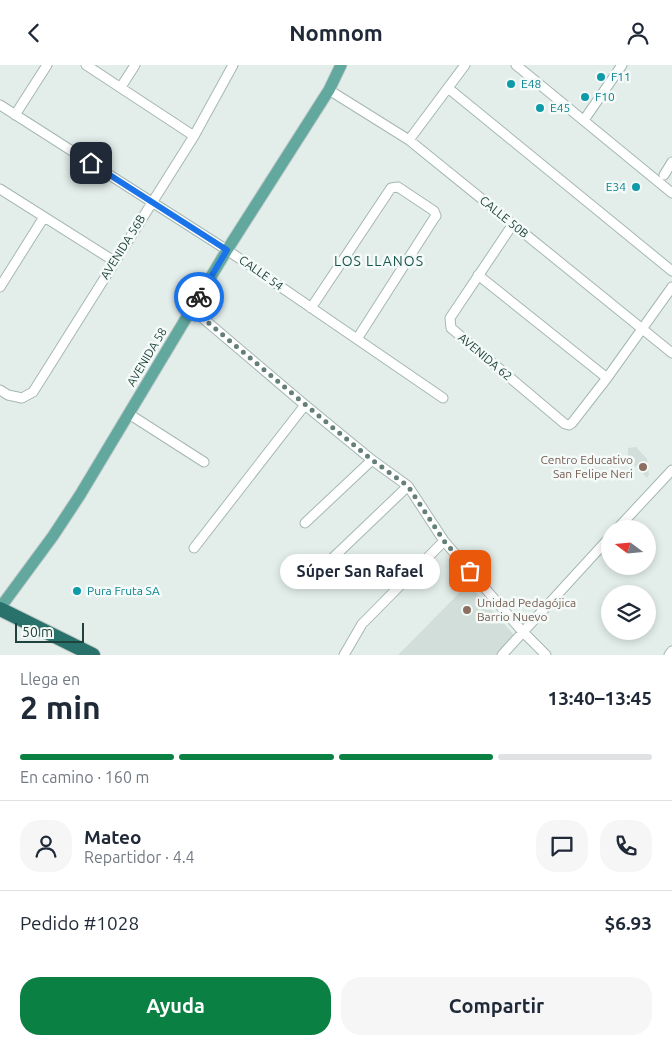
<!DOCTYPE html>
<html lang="es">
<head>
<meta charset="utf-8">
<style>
	body { margin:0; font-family:Ubuntu,sans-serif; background:#f6f6f7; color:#1f2937; height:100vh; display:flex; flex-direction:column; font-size:19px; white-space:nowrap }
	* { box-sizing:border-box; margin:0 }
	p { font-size:16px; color:#747a83 }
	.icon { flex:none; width:28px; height:28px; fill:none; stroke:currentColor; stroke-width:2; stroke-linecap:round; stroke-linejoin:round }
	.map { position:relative; height:590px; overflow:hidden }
	.details { display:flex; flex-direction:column; background:#fff; flex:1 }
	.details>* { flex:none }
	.needle { width:32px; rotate:286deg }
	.buttons { position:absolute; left:601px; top:455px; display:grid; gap:10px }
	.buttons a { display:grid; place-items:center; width:55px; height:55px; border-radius:50%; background:#fff; box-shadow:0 2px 8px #0003; font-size:25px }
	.scale { position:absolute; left:15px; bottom:12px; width:69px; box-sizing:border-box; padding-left:5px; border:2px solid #20423c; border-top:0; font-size:14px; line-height:18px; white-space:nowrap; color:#20423c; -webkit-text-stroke:4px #f4faf8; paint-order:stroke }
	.pin { position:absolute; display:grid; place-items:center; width:42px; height:42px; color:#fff; margin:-21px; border-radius:10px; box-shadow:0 2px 8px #0006 }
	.courier { position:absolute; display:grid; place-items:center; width:50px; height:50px; margin:-25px; border:4px solid #1a73e8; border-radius:50%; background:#fff; color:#222; box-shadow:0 1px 6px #0007 }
	.bubble { position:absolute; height:35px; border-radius:18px; background:#fff; box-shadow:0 2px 8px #0003; font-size:16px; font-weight:700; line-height:35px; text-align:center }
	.summary em { font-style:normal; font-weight:700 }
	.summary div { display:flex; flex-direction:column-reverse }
	.summary { display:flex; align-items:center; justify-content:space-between; height:85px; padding:0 20px }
	h1 { font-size:32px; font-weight:700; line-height:38px }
	.bar { display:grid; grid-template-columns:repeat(4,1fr); gap:8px 5px; align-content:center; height:60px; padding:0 20px }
	.bar i { height:6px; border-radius:4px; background:#e0e1e3 }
	.bar .current { background:#0b8043 }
	.bar p { grid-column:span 4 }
	.line { display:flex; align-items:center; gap:12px; padding:0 20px; border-top:1px solid #e0e1e3 }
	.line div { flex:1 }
	.round { display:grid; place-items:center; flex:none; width:52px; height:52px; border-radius:20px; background:#f6f6f7 }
	.button { display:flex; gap:10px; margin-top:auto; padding:10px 20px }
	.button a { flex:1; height:58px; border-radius:20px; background:#0b8043; color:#fff; font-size:20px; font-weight:700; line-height:58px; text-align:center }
	.button a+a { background:#f6f6f7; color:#1f2937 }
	header { display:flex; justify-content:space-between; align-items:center; height:65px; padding:0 20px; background:#fff; font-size:22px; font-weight:700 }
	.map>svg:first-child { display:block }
	.built { fill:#d1deda }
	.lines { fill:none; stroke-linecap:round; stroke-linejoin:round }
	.minor-casing { stroke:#a5b7b2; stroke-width:11 }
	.major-casing { stroke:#c1cac8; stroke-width:13 }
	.highway-casing { stroke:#c1cac8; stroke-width:16 }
	.minor { stroke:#fff; stroke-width:9 }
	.major { stroke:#62a89e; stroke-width:11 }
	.highway { stroke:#29716b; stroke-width:14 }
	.done { stroke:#647e79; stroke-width:5; stroke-dasharray:0 9 }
	.route { stroke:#1a73e8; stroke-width:6 }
	.culture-dot { fill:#0f9aa8; stroke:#f4faf8; stroke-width:2 }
	.education-dot { fill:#8d6e63; stroke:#f4faf8; stroke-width:2 }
	.labels { text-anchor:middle; stroke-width:5; stroke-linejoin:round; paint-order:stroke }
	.culture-label { font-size:12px; fill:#0d838f; stroke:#f4faf8; text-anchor:start }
	.street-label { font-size:12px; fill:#20423c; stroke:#f4faf8 }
	.education-label { font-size:12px; fill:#785e54; stroke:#f4faf8; text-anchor:end }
	.neighbourhood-label { font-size:14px; letter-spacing:1px; fill:#1a564e; stroke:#f4faf8 }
</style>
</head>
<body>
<header><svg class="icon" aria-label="back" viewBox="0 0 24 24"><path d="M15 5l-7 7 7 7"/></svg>Nomnom<svg class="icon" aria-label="person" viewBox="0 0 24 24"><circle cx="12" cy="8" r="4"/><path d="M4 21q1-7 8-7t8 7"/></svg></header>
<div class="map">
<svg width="672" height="590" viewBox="0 0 672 590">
	<rect width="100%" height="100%" fill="#e3eeea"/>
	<!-- built -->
	<path class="built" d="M636,382L647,394L649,410L647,413L628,393V383Z
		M468,519L514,570L496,590H398Z"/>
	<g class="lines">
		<!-- minor casing -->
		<g class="minor-casing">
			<path id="minor" d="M86,0L194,71
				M516,0L672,128
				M121,22L135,0
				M448,23L672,206
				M329,25L409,75L672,288
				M0,40L227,185L443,333
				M15,50L47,0
				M584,55L622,0
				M409,75L465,0
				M664,110L672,97
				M0,124L114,196
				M513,159L450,253L451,263L565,359L569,360L572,358L607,313L672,222
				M478,210L607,313
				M0,222L44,152
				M311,243L391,123L398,122L434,146L436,151L433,155L357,274
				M192,244L305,340L372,395L408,421L444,476L522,566L546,590
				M0,325L8,330L22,333L33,327L194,71L233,0
				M129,349L204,397
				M305,458L372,395
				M617,464L672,405
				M194,483L305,340
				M317,508L408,421
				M344,590L362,559L444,476
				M502,590L610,472
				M669,590L672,586"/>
		</g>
		<!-- major casing -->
		<g class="major-casing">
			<path id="major" d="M0,543L53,471L80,430L227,185L329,25L341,0"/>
		</g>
		<!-- highway casing -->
		<g class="highway-casing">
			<path id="highway" d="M0,544L93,590"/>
		</g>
		<!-- minor -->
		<use href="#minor" class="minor"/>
		<!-- major -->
		<use href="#major" class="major"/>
		<!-- highway -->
		<use href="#highway" class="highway"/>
	</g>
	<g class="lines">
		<!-- done -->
		<path class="done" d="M199,232L192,244L332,362L372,395L408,421L444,476L470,506"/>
		<!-- route -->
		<path class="route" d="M91,98L227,185L199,232"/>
	</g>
	<!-- markers -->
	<g class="culture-dot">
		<circle cx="601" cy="12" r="5"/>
		<circle cx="511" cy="19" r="5"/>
		<circle cx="585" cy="32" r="5"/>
		<circle cx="540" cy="43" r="5"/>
		<circle cx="636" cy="122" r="5"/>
		<circle cx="77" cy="526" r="5"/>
	</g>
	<g class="education-dot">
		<circle cx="643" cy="402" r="5"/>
		<circle cx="467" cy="545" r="5"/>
	</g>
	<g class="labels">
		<!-- culture labels -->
		<g class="culture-label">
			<text x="611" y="16">F11</text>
			<text x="521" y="23">E48</text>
			<text x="595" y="36">F10</text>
			<text x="550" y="47">E45</text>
			<text x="626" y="126" text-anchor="end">E34</text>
			<text x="87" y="530">Pura Fruta SA</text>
		</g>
		<!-- street labels -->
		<g class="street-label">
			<text transform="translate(504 152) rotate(39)" y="4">CALLE 50B</text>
			<text transform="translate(123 182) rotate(-58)" y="4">AVENIDA 56B</text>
			<text transform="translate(261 208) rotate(35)" y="4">CALLE 54</text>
			<text transform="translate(147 292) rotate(-59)" y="4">AVENIDA 58</text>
			<text transform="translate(485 292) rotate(40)" y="4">AVENIDA 62</text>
		</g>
		<!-- education labels -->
		<g class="education-label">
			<text x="633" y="399">Centro Educativo<tspan x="633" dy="14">San Felipe Neri</tspan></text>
			<text x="477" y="542" text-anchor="start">Unidad Pedagójica<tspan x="477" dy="14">Barrio Nuevo</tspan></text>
		</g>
		<!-- neighbourhood labels -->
		<g class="neighbourhood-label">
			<text x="379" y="201">LOS LLANOS</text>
		</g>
	</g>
</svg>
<div class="buttons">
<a><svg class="needle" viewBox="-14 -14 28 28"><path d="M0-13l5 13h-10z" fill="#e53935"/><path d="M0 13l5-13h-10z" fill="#747a83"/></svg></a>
<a><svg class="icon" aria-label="layers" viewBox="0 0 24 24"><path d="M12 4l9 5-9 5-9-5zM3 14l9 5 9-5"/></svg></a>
</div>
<div class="scale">50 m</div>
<div class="pin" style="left:470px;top:506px;background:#ea580c"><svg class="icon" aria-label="bag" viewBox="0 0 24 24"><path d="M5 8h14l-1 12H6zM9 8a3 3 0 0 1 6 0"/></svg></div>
<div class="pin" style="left:91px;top:98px;background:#1f2937"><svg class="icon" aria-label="home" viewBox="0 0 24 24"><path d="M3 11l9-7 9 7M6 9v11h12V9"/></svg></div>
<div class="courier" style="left:199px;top:232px"><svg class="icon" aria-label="bike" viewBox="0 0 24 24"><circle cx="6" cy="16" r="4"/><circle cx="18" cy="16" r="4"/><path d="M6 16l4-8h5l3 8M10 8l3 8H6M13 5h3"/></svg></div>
<div class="bubble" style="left:280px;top:489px;width:160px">Súper San Rafael</div>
</div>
<section class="details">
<div class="summary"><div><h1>2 min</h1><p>Llega en</p></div><em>13:40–13:45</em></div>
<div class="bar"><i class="current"></i><i class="current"></i><i class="current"></i><i></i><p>En camino · 160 m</p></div>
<div class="line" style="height:90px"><a class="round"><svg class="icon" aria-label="person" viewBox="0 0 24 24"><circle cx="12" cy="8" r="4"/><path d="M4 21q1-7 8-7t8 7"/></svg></a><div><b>Mateo</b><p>Repartidor · 4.4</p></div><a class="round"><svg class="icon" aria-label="chat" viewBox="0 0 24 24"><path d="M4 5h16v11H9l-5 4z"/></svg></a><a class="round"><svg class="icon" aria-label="phone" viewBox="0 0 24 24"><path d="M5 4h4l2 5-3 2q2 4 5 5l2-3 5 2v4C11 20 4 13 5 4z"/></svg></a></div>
<div class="line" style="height:65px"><div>Pedido #1028</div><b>$6.93</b></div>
<div class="button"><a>Ayuda</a><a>Compartir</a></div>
</section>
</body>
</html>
